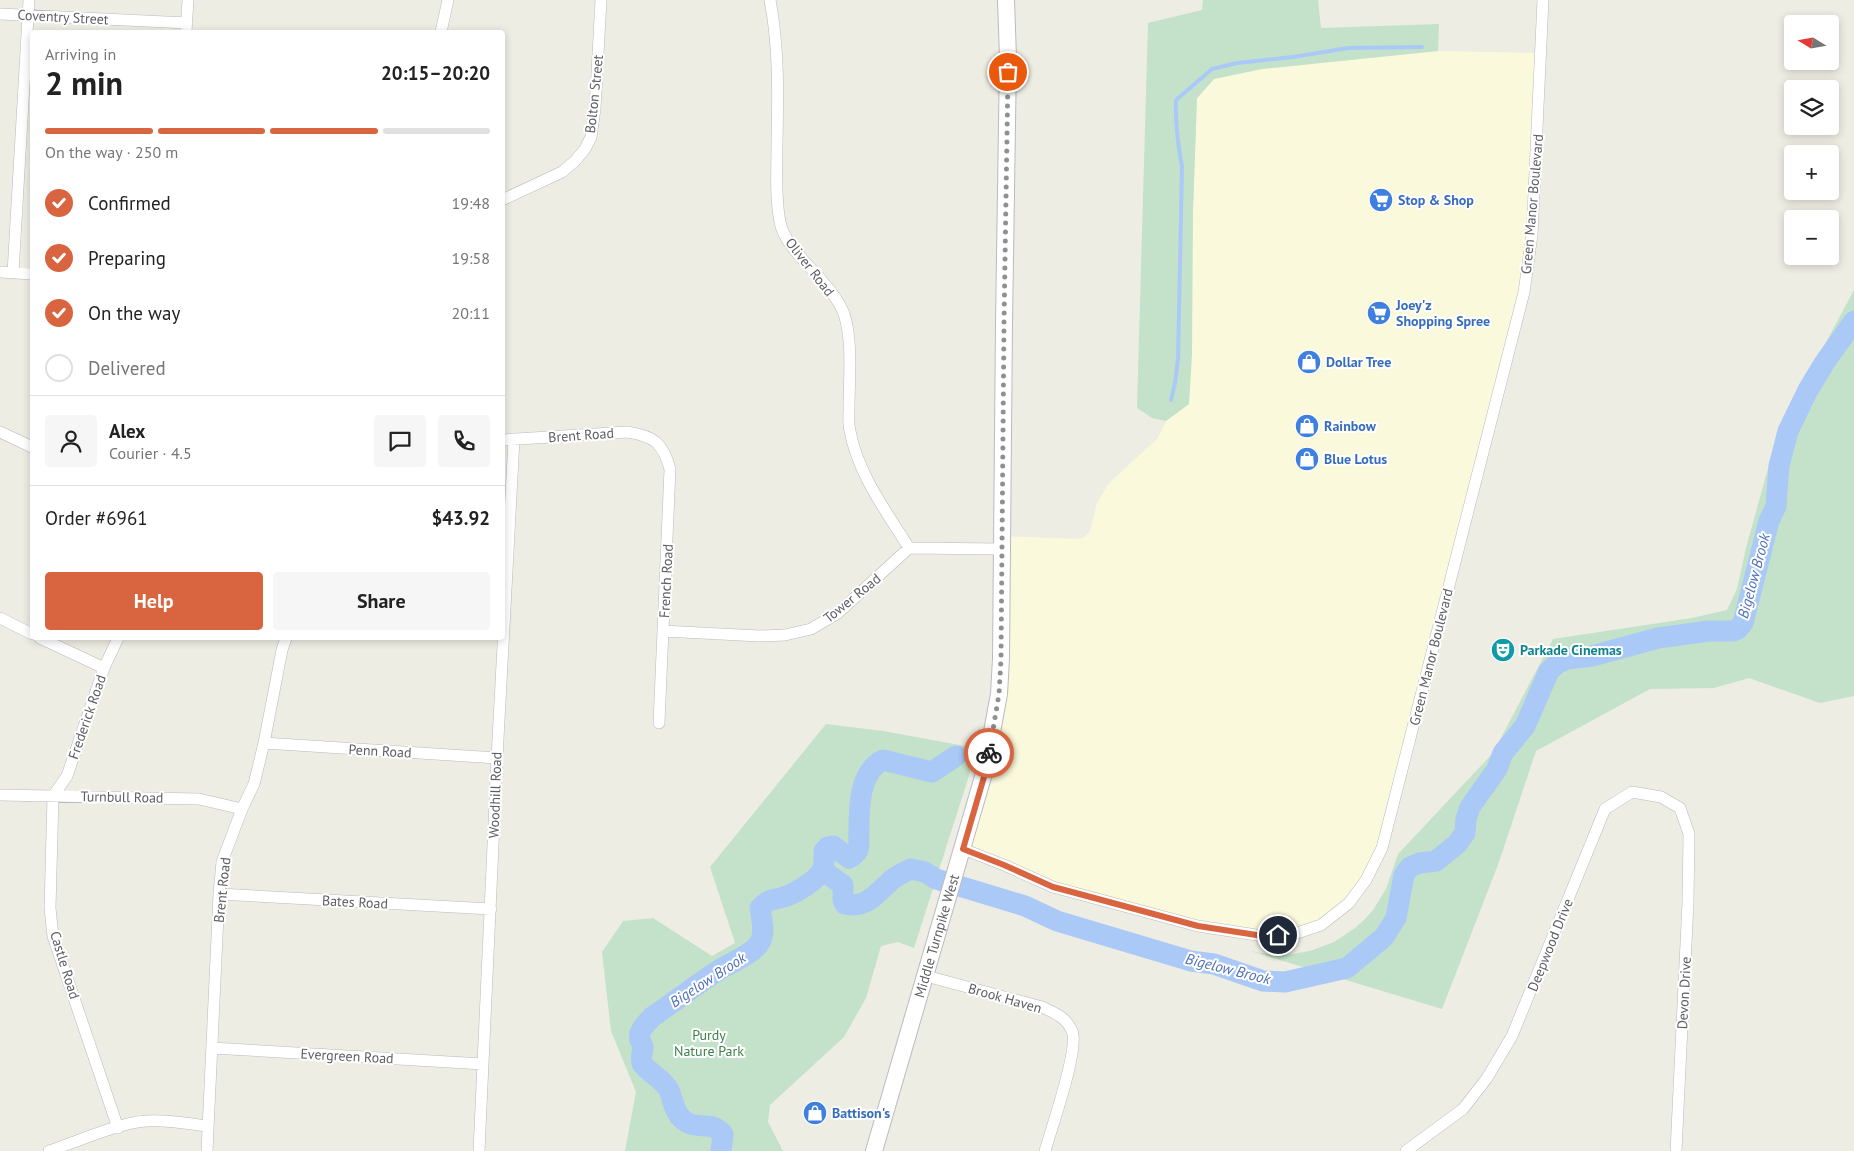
<!DOCTYPE html>
<html lang="en">
<head>
<meta charset="utf-8">
<style>
	body { margin:0; font-family:"PT Sans",sans-serif; background:#f6f6f6; color:#222; height:100vh; display:flex; flex-direction:column; font-size:19px; white-space:nowrap }
	* { box-sizing:border-box; margin:0 }
	p { font-size:16px; color:#767676 }
	.icon { flex:none; width:28px; height:28px; fill:none; stroke:currentColor; stroke-width:2; stroke-linecap:round; stroke-linejoin:round }
	.map { position:relative; flex:1; overflow:hidden }
	.sheet { position:absolute; left:30px; top:30px; width:475px; height:610px; display:flex; flex-direction:column; background:#fff; border-radius:5px; box-shadow:0 2px 8px #0003 }
	.sheet>* { flex:none }
	.needle { width:32px; rotate:281deg }
	.buttons { position:absolute; left:1784px; top:15px; display:grid; gap:10px }
	.buttons a { display:grid; place-items:center; width:55px; height:55px; border-radius:5px; background:#fff; box-shadow:0 2px 8px #0003; font-size:25px }
	.pin { position:absolute; display:grid; place-items:center; width:42px; height:42px; color:#fff; margin:-21px; border:2px solid #fff; border-radius:50%; box-shadow:0 1px 5px #0007 }
	.courier { position:absolute; display:grid; place-items:center; width:50px; height:50px; margin:-25px; border:4px solid #d8653f; border-radius:50%; background:#fff; color:#222; box-shadow:0 1px 6px #0007 }
	.overview em { font-style:normal; font-weight:600 }
	.overview div { display:flex; flex-direction:column-reverse }
	.overview { display:flex; align-items:center; justify-content:space-between; height:85px; padding:0 15px }
	h1 { font-size:32px; font-weight:600; line-height:38px }
	.bar { display:grid; grid-template-columns:repeat(4,1fr); gap:8px 5px; align-content:center; height:60px; padding:0 15px }
	.bar i { height:6px; border-radius:4px; background:#e0e0e0 }
	.bar .active { background:#d8653f }
	.bar p { grid-column:span 4 }
	.line { display:flex; align-items:center; gap:12px; padding:0 15px; border-top:1px solid #e0e0e0 }
	.line div { flex:1 }
	.round { display:grid; place-items:center; flex:none; width:52px; height:52px; border-radius:5px; background:#f6f6f6 }
	ol { padding:0 15px; list-style:none }
	li { display:flex; align-items:center; gap:15px; height:55px }
	li p { margin-inline-start:auto }
	li .icon { padding:5px; border-radius:50%; background:#d8653f; color:#fff; stroke-width:4 }
	li:last-child { color:#767676 }
	li i { width:28px; height:28px; border:2px solid #e0e0e0; border-radius:50% }
	.cta { display:flex; gap:10px; margin-top:auto; padding:10px 15px }
	.cta a { flex:1; height:58px; border-radius:5px; background:#d8653f; color:#fff; font-size:20px; font-weight:600; line-height:58px; text-align:center }
	.cta a+a { background:#f6f6f6; color:#222 }
	.map>svg:first-child { display:block }
	.commercial { fill:#faf9dc }
	.green { fill:#c3e2c9 }
	.lines { fill:none; stroke-linecap:round; stroke-linejoin:round }
	.stream { stroke:#abc9f7; stroke-width:4 }
	.river { stroke:#abc9f7; stroke-width:21 }
	.street-casing { stroke:#b9babf; stroke-width:12 }
	.secondary-casing { stroke:#babbc1; stroke-width:18 }
	.street { stroke:#fff; stroke-width:11 }
	.secondary { stroke:#fff; stroke-width:16 }
	.done { stroke:#8f9090; stroke-width:5; stroke-dasharray:0 9 }
	.route { stroke:#d8653f; stroke-width:6 }
	.labels { text-anchor:middle; stroke-width:4; stroke-linejoin:round; paint-order:stroke }
	.street-label { font-size:14px; fill:#5c5e63; stroke:#fff }
	.shop-label { font-size:14px; font-weight:bold; fill:#366cbe; stroke:#fff; text-anchor:start }
	.culture-label { font-size:14px; font-weight:bold; fill:#0d838f; stroke:#fff; text-anchor:start }
	.park-label { font-size:14px; fill:#3d814c; stroke:#fff }
	.water-label { font-size:15px; font-style:italic; fill:#5071b8; stroke:#fff }
</style>
</head>
<body>
<div class="map">
<svg width="1854" height="1151" viewBox="0 0 1854 1151">
	<rect width="100%" height="100%" fill="#edede4"/>
	<!-- commercial -->
	<path class="commercial" d="M1438,51L1541,53L1532,235L1382,848L1366,880L1321,925L1263,936L1053,887L963,849L985,770L1002,536L1078,539L1085,537L1090,531L1097,503L1109,483L1158,438L1166,421L1189,404L1193,211L1197,99L1214,79L1262,69Z"/>
	<!-- green -->
	<path class="green" d="M1203,0H1318L1321,28L1439,24L1438,51L1262,69L1214,79L1197,98L1193,211L1192,354L1189,404L1166,421L1152,418L1137,408L1148,23L1202,10Z
		M1854,290V696L1820,703L1749,678L1714,688L1650,689L1536,751L1499,862L1442,1009L1247,950L1260,953L1285,955L1310,951L1334,942L1355,928L1364,920L1373,910L1386,889L1398,854L1493,753L1553,639L1692,618L1727,610L1737,589L1746,548L1778,432Z
		M826,724L883,731L976,748L968,779L914,948L898,942L881,946L866,998L844,1037L770,1105L768,1122L783,1151H625L636,1092L611,1031L602,952L623,921L653,918L712,956L735,943L710,867Z"/>
	<g class="lines">
		<!-- stream -->
		<path class="stream" d="M1171,400L1175,383L1178,359L1182,167C1178,145 1175,123 1176,100L1212,69L1237,63L1293,57L1348,48L1422,47"/>
		<!-- river -->
		<path class="river" d="M822,870L843,885V900L845,904C868,909 877,892 893,879C898,875 905,872 911,869L925,872L936,879L1025,906L1057,921L1191,961L1214,964L1263,981L1285,982L1347,968L1384,937L1396,918L1404,875L1410,867L1420,863L1436,861L1457,844L1465,833L1466,819L1470,807L1497,769L1503,753L1525,726L1549,671L1558,663L1567,659L1592,656L1658,638L1709,631H1733L1738,629L1743,623L1769,521L1776,506L1779,466L1788,431L1808,390L1825,362L1854,321
			M721,1151L723,1134C711,1121 701,1129 688,1123C674,1116 674,1102 669,1090C663,1079 645,1070 642,1063C640,1058 643,1052 643,1047C643,1045 641,1043 640,1040C637,1031 646,1024 652,1017C674,1002 696,985 719,970C730,963 754,954 760,942C766,932 761,918 760,908C771,897 771,901 784,897C794,894 818,880 822,870C825,864 824,857 824,851L828,847L833,846L849,858C853,856 856,854 858,850C860,845 858,836 859,831C859,807 859,772 883,760L932,772L956,756"/>
		<!-- street casing -->
		<g class="street-casing">
			<path id="street" d="M770,0C779,47 778,95 777,143C777,169 775,196 780,222C785,252 832,281 844,314C853,341 849,380 849,408C849,416 848,424 850,431C858,474 886,511 909,548
				M0,14L187,23
				M186,32L188,0
				M441,32L448,0
				M502,200L562,172L575,161L585,149L591,137L595,109L601,0
				M0,272L32,274
				M13,273L29,0
				M0,432L32,447
				M502,440L627,432C654,436 663,443 670,469L659,723
				M0,618L32,634
				M663,631L759,636L785,635L811,629L838,613L909,548L1002,549
				M40,638L104,668
				M118,638L104,668L67,776L53,796L50,908L53,936L118,1128
				M264,743L497,758
				M0,795L199,799L242,809
				M963,849L1004,865L1053,887L1198,926L1263,936L1294,934L1321,925L1349,903L1366,880L1382,848L1524,292L1532,235L1543,0
				M219,894L491,909
				M926,976L1042,1007C1055,1013 1066,1017 1072,1031C1080,1048 1051,1129 1045,1151
				M212,1048L483,1064
				M49,1151C76,1142 118,1123 146,1121C167,1119 188,1124 208,1126
				M207,1151L219,894L222,862L242,809L254,784L264,743L282,650L286,638
				M479,1151L497,758L514,439
				M1406,1151L1463,1109L1487,1078L1512,1036L1605,809L1632,792L1661,797L1680,808L1689,834L1688,902L1676,1151"/>
		</g>
		<!-- secondary casing -->
		<g class="secondary-casing">
			<g id="secondary">
				<path id="s1" d="M874,1151L985,770L999,694L1001,659L1004,323L1008,58L1006,0"/>
			</g>
		</g>
		<!-- street -->
		<use href="#street" class="street"/>
		<!-- secondary -->
		<use href="#secondary" class="secondary"/>
	</g>
	<g class="lines">
		<!-- done -->
		<path class="done" d="M989,753L999,694L1001,659L1004,323L1008,72"/>
		<!-- route -->
		<path class="route" d="M989,753L986,770L963,849L1004,865L1053,887L1072,892L1198,926L1263,936L1278,935"/>
	</g>
	<!-- icons -->
	<defs>
		<g id="supermarket-disc" transform="scale(1.25)"><circle r="9.5" fill="#3f7fe0" stroke="#fff"/><path d="M-6-5.5h2.5l.6 2H6L4.5 2H-2.5L-4.4-4H-6ZM-1.5 3.2a1.3 1.3 0 1 0 .1 0ZM3 3.2a1.3 1.3 0 1 0 .1 0Z" fill="#fff"/></g>
		<g id="shop-disc" transform="scale(1.25)"><circle r="9.5" fill="#3f7fe0" stroke="#fff"/><path d="M-5-2.5h2.3a2.7 3.5 0 0 1 5.4 0H5L5.5 6h-11ZM-1.5-2.5h3a1.5 2.3 0 0 0-3 0Z" fill="#fff"/></g>
		<g id="theatre-disc" transform="scale(1.25)"><circle r="9.5" fill="#0f9aa8" stroke="#fff"/><path d="M-5-5.5Q0-4 5-5.5V0Q5 5 0 6Q-5 5-5 0ZM-3.3-2.5H-1v1.5H-3.3ZM1-2.5H3.3v1.5H1ZM-2.8 1Q0 5.5 2.8 1Z" fill="#fff"/></g>
	</defs>
	<g fill-rule="evenodd">
		<use href="#supermarket-disc" x="1381" y="200"/>
		<use href="#supermarket-disc" x="1379" y="313"/>
		<use href="#shop-disc" x="1309" y="362"/>
		<use href="#shop-disc" x="1307" y="426"/>
		<use href="#shop-disc" x="1307" y="459"/>
		<use href="#theatre-disc" x="1503" y="650"/>
		<use href="#shop-disc" x="815" y="1113"/>
	</g>
	<g class="labels">
		<!-- street labels -->
		<g class="street-label">
			<text transform="translate(63 17) rotate(3)" y="5">Coventry Street</text>
			<text transform="translate(594 94) rotate(-84)" y="5">Bolton Street</text>
			<text transform="translate(1532 204) rotate(-85)" y="5">Green Manor Boulevard</text>
			<text transform="translate(810 267) rotate(52)" y="5">Oliver Road</text>
			<text transform="translate(581 435) rotate(-4)" y="5">Brent Road</text>
			<text transform="translate(666 581) rotate(-87)" y="5">French Road</text>
			<text transform="translate(852 598) rotate(-39)" y="5">Tower Road</text>
			<text transform="translate(1431 657) rotate(-76)" y="5">Green Manor Boulevard</text>
			<text transform="translate(87 717) rotate(-71)" y="5">Frederick Road</text>
			<text transform="translate(380 751) rotate(3)" y="5">Penn Road</text>
			<text transform="translate(495 795) rotate(-88)" y="5">Woodhill Road</text>
			<text transform="translate(122 797) rotate(1)" y="5">Turnbull Road</text>
			<text transform="translate(222 890) rotate(-84)" y="5">Brent Road</text>
			<text transform="translate(355 902) rotate(3)" y="5">Bates Road</text>
			<text dy="5" stroke="none"><textPath href="#s1" startOffset="224">Middle Turnpike West</textPath></text>
			<text transform="translate(1550 945) rotate(-68)" y="5">Deepwood Drive</text>
			<text transform="translate(65 965) rotate(73)" y="5">Castle Road</text>
			<text transform="translate(1684 993) rotate(-87)" y="5">Devon Drive</text>
			<text transform="translate(1005 998) rotate(16)" y="5">Brook Haven</text>
			<text transform="translate(347 1056) rotate(3)" y="5">Evergreen Road</text>
		</g>
		<!-- shop labels -->
		<g class="shop-label">
			<text x="1398" y="205">Stop &amp; Shop</text>
			<text x="1396" y="310">Joey'z<tspan x="1396" dy="16">Shopping Spree</tspan></text>
			<text x="1326" y="367">Dollar Tree</text>
			<text x="1324" y="431">Rainbow</text>
			<text x="1324" y="464">Blue Lotus</text>
			<text x="832" y="1118">Battison's</text>
		</g>
		<!-- culture labels -->
		<g class="culture-label">
			<text x="1520" y="655">Parkade Cinemas</text>
		</g>
		<!-- park labels -->
		<g class="park-label">
			<text x="709" y="1040">Purdy<tspan x="709" dy="16">Nature Park</tspan></text>
		</g>
		<!-- water labels -->
		<g class="water-label">
			<text transform="translate(1754 576) rotate(-75)" y="5">Bigelow Brook</text>
			<text transform="translate(1228 969) rotate(14)" y="5">Bigelow Brook</text>
			<text transform="translate(708 980) rotate(-33)" y="5">Bigelow Brook</text>
		</g>
	</g>
</svg>
<div class="buttons">
<a><svg class="needle" viewBox="-14 -14 28 28"><path d="M0-13l5 13h-10z" fill="#e53935"/><path d="M0 13l5-13h-10z" fill="#767676"/></svg></a>
<a><svg class="icon" aria-label="layers" viewBox="0 0 24 24"><path d="M12 4l9 5-9 5-9-5zM3 14l9 5 9-5"/></svg></a>
<a>+</a>
<a>−</a>
</div>
<div class="pin" style="left:1008px;top:72px;background:#ea580c"><svg class="icon" aria-label="bag" viewBox="0 0 24 24"><path d="M5 8h14l-1 12H6zM9 8a3 3 0 0 1 6 0"/></svg></div>
<div class="pin" style="left:1278px;top:935px;background:#1f2937"><svg class="icon" aria-label="home" viewBox="0 0 24 24"><path d="M3 11l9-7 9 7M6 9v11h12V9"/></svg></div>
<div class="courier" style="left:989px;top:753px"><svg class="icon" aria-label="bike" viewBox="0 0 24 24"><circle cx="6" cy="16" r="4"/><circle cx="18" cy="16" r="4"/><path d="M6 16l4-8h5l3 8M10 8l3 8H6M13 5h3"/></svg></div>
<section class="sheet">
<div class="overview"><div><h1>2 min</h1><p>Arriving in</p></div><em>20:15–20:20</em></div>
<div class="bar"><i class="active"></i><i class="active"></i><i class="active"></i><i></i><p>On the way · 250 m</p></div>
<ol>
<li><svg class="icon" aria-label="check" viewBox="0 0 24 24"><path d="M5 12l5 5 9-10"/></svg>Confirmed<p>19:48</p></li>
<li><svg class="icon" aria-label="check" viewBox="0 0 24 24"><path d="M5 12l5 5 9-10"/></svg>Preparing<p>19:58</p></li>
<li><svg class="icon" aria-label="check" viewBox="0 0 24 24"><path d="M5 12l5 5 9-10"/></svg>On the way<p>20:11</p></li>
<li><i></i>Delivered</li>
</ol>
<div class="line" style="height:90px"><a class="round"><svg class="icon" aria-label="person" viewBox="0 0 24 24"><circle cx="12" cy="8" r="4"/><path d="M4 21q1-7 8-7t8 7"/></svg></a><div><b>Alex</b><p>Courier · 4.5</p></div><a class="round"><svg class="icon" aria-label="chat" viewBox="0 0 24 24"><path d="M4 5h16v11H9l-5 4z"/></svg></a><a class="round"><svg class="icon" aria-label="phone" viewBox="0 0 24 24"><path d="M5 4h4l2 5-3 2q2 4 5 5l2-3 5 2v4C11 20 4 13 5 4z"/></svg></a></div>
<div class="line" style="height:65px"><div>Order #6961</div><b>$43.92</b></div>
<div class="cta"><a>Help</a><a>Share</a></div>
</section>
</div>
</body>
</html>
